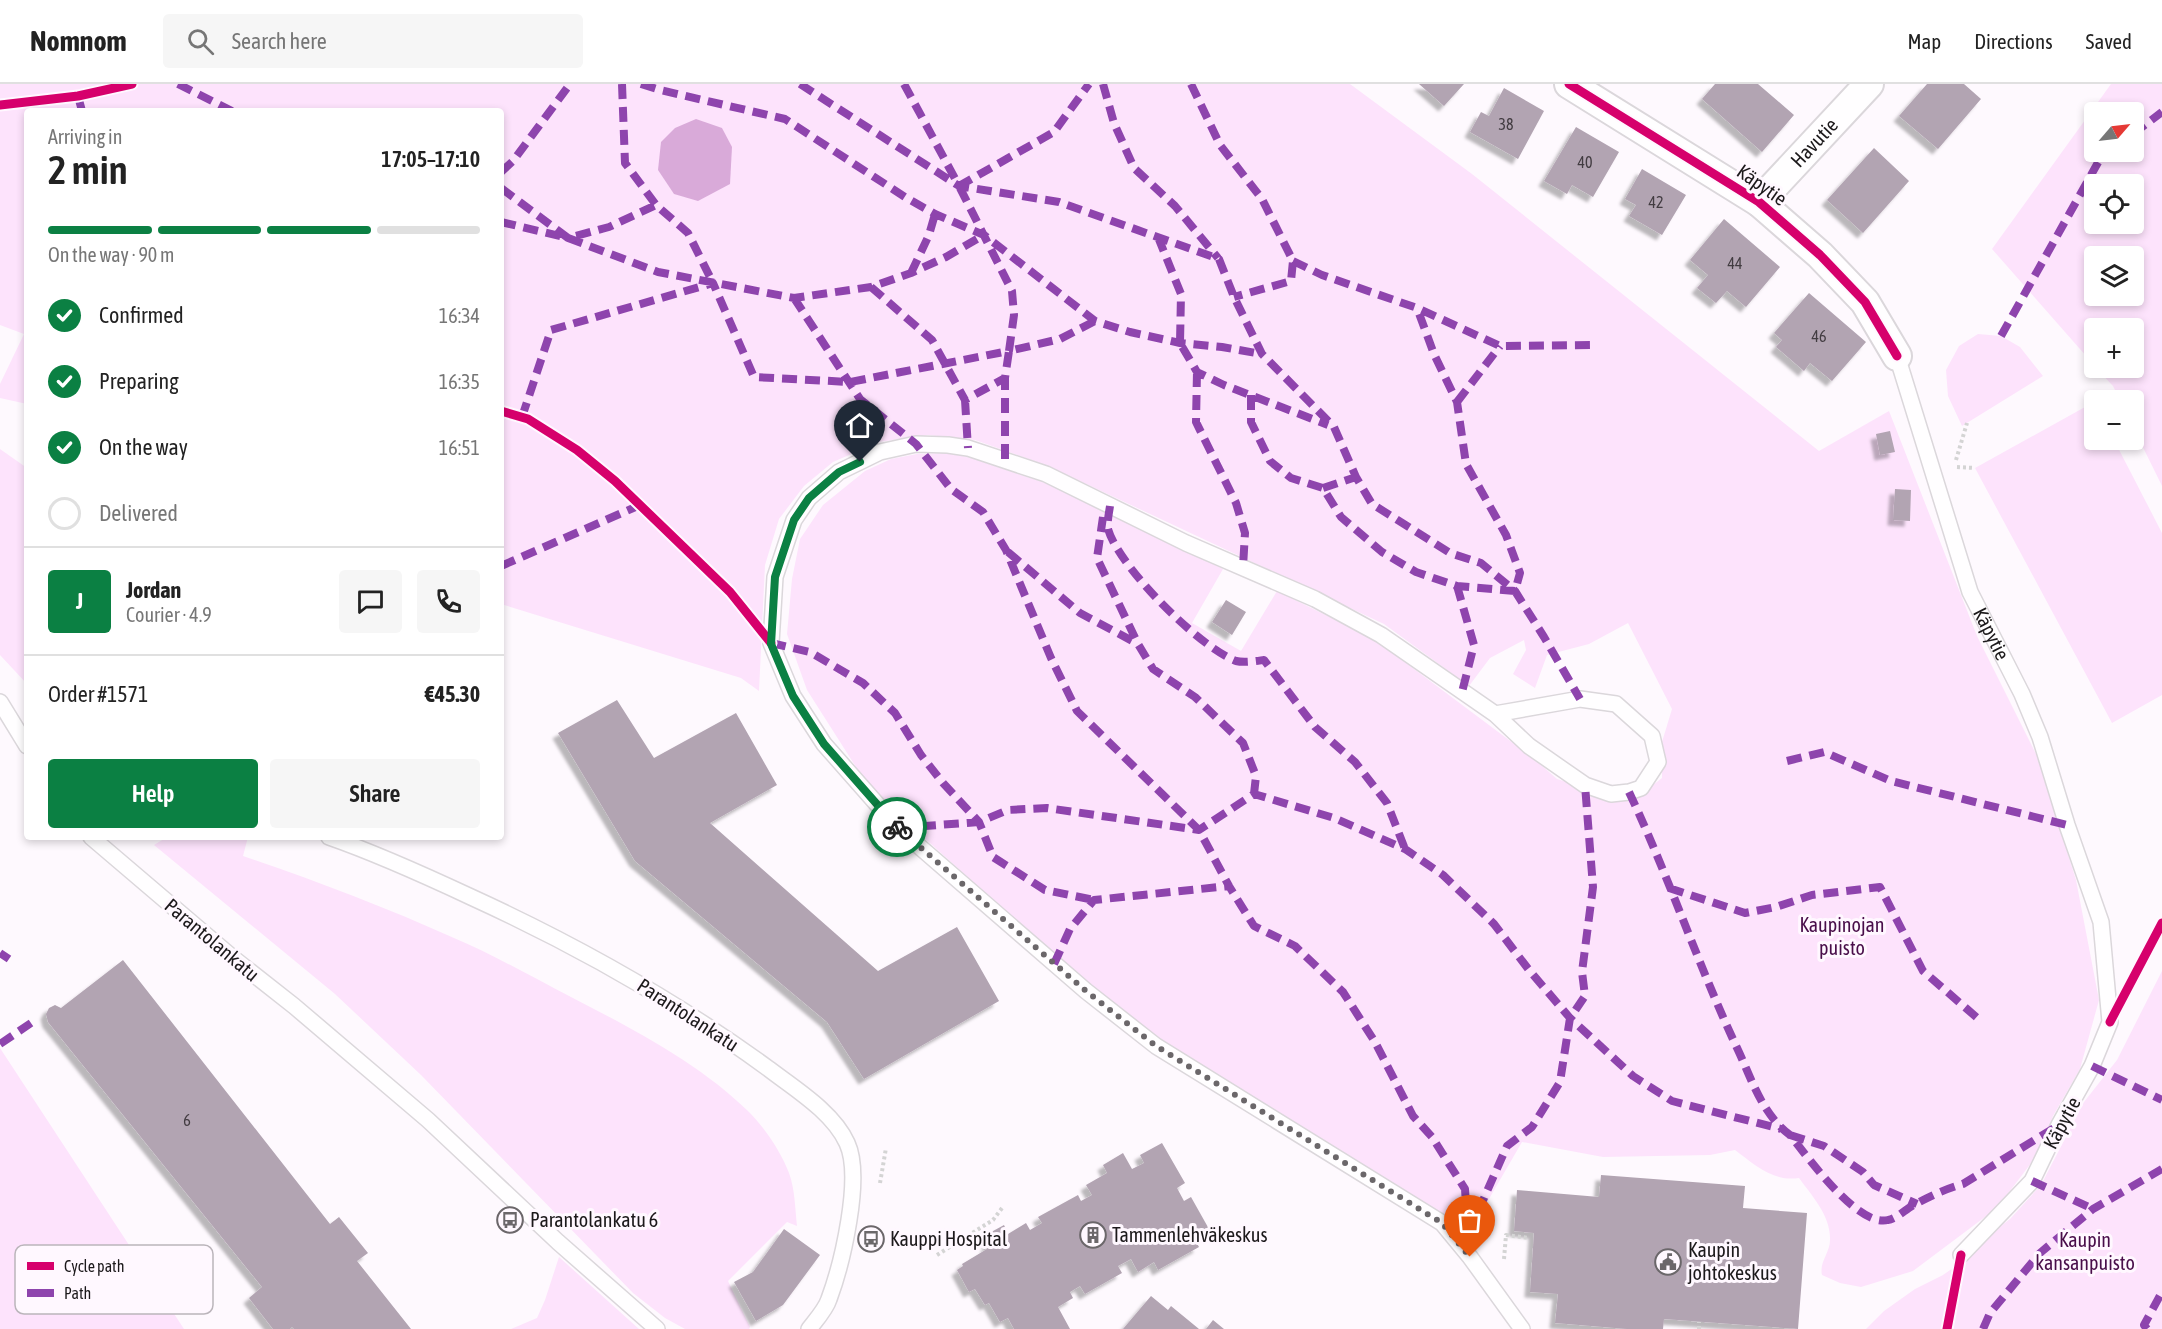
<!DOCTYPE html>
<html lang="en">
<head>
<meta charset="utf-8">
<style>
	body { margin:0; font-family:"Asap Condensed",sans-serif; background:#f6f6f6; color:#222; height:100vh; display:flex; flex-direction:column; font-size:22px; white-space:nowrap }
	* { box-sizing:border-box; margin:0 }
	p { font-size:20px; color:#767676 }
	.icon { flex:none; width:33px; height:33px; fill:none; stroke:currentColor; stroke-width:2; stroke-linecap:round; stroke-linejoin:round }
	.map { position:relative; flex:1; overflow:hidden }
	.side { position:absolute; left:24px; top:24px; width:480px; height:732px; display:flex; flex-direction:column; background:#fff; border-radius:6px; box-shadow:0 3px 9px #0003 }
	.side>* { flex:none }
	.needle { width:39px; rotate:62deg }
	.fabs { position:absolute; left:2084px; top:18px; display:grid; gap:12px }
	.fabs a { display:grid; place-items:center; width:60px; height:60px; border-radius:6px; background:#fff; box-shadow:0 3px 9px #0003; font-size:30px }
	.pin { position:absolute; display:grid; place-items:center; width:51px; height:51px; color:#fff; margin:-62px -26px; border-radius:50% 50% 50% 0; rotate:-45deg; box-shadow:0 0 6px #0007 }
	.pin .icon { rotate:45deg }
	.courier { position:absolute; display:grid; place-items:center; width:60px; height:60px; margin:-30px; border:4px solid #0b8043; border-radius:50%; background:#fff; color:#222; box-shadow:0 2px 8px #0007 }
	.overview em { font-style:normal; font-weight:600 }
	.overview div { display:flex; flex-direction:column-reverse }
	.overview { display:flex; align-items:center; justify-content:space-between; height:102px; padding:0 24px }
	h1 { font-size:39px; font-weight:600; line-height:45px }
	.bar { display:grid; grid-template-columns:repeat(4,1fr); gap:9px 6px; align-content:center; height:72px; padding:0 24px }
	.bar i { height:8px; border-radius:4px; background:#e0e0e0 }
	.bar .selected { background:#0b8043 }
	.bar p { grid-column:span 4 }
	.line { display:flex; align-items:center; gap:15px; padding:0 24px; border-top:2px solid #e0e0e0 }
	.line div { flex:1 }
	.round { display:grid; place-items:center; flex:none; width:63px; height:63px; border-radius:6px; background:#f6f6f6 }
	ol { padding:0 24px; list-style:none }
	li { display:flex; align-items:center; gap:18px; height:66px }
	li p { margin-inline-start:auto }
	li .icon { padding:6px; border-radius:50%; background:#0b8043; color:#fff; stroke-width:4 }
	li:last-child { color:#767676 }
	li i { width:33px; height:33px; border:3px solid #e0e0e0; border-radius:50% }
	.action { display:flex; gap:12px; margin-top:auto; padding:12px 24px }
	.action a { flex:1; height:69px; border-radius:6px; background:#0b8043; color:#fff; font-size:24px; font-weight:600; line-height:69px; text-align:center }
	.action a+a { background:#f6f6f6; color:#222 }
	header { display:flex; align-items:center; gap:36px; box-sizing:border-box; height:84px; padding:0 30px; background:#fff; border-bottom:2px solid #e0e0e0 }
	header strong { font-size:28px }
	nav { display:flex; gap:33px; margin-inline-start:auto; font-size:21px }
	.search { width:420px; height:54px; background:#f6f6f6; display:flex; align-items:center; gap:15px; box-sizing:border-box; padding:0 21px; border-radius:6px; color:#767676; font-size:22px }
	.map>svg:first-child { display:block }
	.green { fill:#fde3fc; fill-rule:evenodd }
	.water { fill:#d9aad9 }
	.building { fill:#b2a4b2; filter:url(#shadow) }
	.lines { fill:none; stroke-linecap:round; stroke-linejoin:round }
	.lane-casing { stroke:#dbd7db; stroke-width:18 }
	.street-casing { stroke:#dbd7db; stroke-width:32 }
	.path { stroke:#d4d4d4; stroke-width:4; stroke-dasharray:3 3; stroke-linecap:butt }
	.lane { stroke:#fffeff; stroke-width:15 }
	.street { stroke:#fffeff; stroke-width:28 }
	.quiet { stroke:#8e44ad; stroke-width:8; stroke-dasharray:15 8; stroke-linecap:butt }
	.cycleway-casing { stroke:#fff8ff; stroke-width:13 }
	.cycleway { stroke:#d6006c; stroke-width:9 }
	.done { stroke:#6b676a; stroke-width:6; stroke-dasharray:0 10.8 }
	.route { stroke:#0b8043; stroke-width:8 }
	.labels { text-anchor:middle; stroke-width:6; stroke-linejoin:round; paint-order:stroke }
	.number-label { font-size:16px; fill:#423c41 }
	.street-label { font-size:20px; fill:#1c191b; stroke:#fff8ff }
	.park-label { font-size:20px; fill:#490e4a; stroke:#fff8ff }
	.poi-label { font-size:20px; fill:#1c191b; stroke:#fff8ff; text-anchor:start }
	.key { fill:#fff8ff; stroke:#bbb5bb; stroke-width:1.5 }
	.key-label { font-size:16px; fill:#1c191b }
</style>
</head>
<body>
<header>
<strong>Nomnom</strong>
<div class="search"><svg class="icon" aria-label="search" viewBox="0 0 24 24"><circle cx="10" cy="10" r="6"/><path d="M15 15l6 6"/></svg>Search here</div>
<nav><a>Map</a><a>Directions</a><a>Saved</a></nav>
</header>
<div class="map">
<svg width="2162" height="1245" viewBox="0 0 2162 1245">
	<defs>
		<filter id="shadow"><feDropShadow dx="-5.5" dy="5.5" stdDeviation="1.5" flood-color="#0004"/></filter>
	</defs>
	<rect width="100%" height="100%" fill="#fef9fe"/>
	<!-- green -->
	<path class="green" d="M0,0H1350L1472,90L1819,367L1889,327L1977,552L2037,672L2076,796L2099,916L2080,985L2053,1032L2038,1070L1997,1124L1913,1187L1861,1203L1840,1199L1822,1191C1819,1178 1830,1169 1830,1156C1831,1132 1812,1112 1799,1094C1773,1098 1755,1081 1735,1066L1710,1071L1603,1073L1522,1058L1468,1151L1150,949L1054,871L870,705L807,606L787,550L792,495L800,455L823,421L865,387L891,375L917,370L949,369L971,374L1045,399L1223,485L1192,539L1241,567L1277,507L1374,555L1533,674L1557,695L1631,718L1662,694V658L1672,625L1628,539L1589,560L1547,571L1535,604L1513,590L1526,566L1524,556L1490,574L1469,602L1384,540L1048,382L975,356L928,351L879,358L833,378L804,402L779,435L765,481L759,607L741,594L501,520V27H27V320L0,314V300L24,250L0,241Z
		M2111,0H2162V402L2133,343V316H2120L2113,302L2096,284H2133V244H2094V281L1992,165ZM2094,28H2133V68H2094ZM2094,100H2133V140H2094ZM2094,172H2133V212H2094Z
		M1978,250L2001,252L2020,263L2043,292L1962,342L1948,312L1946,286L1959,262Z
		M2094,318V356H2114L2162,449V611L2112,639L1975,384Z
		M0,365L27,384V600L0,571Z
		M167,753H248L243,772C314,796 385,823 454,854C494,871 532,893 571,913C633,945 699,979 749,1028C765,1044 781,1068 789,1089C795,1105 795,1125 797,1142L787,1138L728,1197L750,1243L749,1245H685L665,1234L633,1209L421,991L335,910L154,761Z
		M2162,887V1245H1866L1884,1227L1915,1205L1943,1191L1963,1177L1984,1155L2010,1135L2041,1101L2084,1018L2117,976Z
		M0,964L184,1245H0Z
		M559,1173L639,1245H511L537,1234L545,1216Z"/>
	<!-- water -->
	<path class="water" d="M696,35L722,44L732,63L730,100L698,117L674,110L658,86L661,58L675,44Z"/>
	<!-- building -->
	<path class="building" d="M1419,0H1464L1444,22Z
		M1715,0H1758L1794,31L1762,68L1702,15Z
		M1927,0H1964L1981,15L1938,65L1899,32Z
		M1504,4L1544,27L1518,75L1470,48L1481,28L1489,32Z
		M1576,43L1619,68L1593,113L1572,101L1567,110L1544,97Z
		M1874,64L1909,97L1863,149L1827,116Z
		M1642,85L1686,111L1662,151L1629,132L1636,121L1625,115Z
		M1724,135L1780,183L1746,223L1727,207L1716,219L1697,204L1708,191L1690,176Z
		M1809,209L1866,258L1832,297L1810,279L1804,287L1776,263L1782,256L1774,249Z
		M1890,347L1895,368L1880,371L1876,350Z
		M1895,405L1911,406L1910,437L1893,436Z
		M1226,516L1246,528L1232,551L1212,538Z
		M617,616L654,674L736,629L777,701L710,739L878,887L957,843L999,917L864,995L827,938L635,777L558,649Z
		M123,876L330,1140L339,1133L368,1169L357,1177L411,1245H294L292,1243L290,1245H273L249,1214L262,1203L48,938L46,930L49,924L55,921L61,924Z
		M1162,1059L1185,1099L1177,1104L1184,1117L1191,1113L1209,1145L1194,1154L1199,1163L1158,1186L1154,1178L1138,1188L1131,1175L1118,1182L1122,1189L1085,1210L1080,1202L1070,1208L1073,1214L1058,1223L1070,1245H1014L1008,1234L1000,1238L989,1219L985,1221L975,1205L969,1208L957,1186L963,1182L962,1180L987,1165L986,1162L989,1161L984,1152L1004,1141L1008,1150L1026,1139L1030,1146L1042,1139L1038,1133L1078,1111L1081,1117L1092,1111L1086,1101L1107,1089L1103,1081L1123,1069L1132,1085L1144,1079L1140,1071Z
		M1601,1091L1745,1102L1743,1124L1807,1129L1798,1245L1664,1235L1663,1245H1627L1555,1239L1558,1210L1530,1208L1534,1149L1514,1147L1517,1106L1599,1113Z
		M784,1145L820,1171L783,1221L756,1237L734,1198L753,1188Z
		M1151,1212L1168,1226L1171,1222L1199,1245H1123Z
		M1213,1236L1224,1245H1206Z"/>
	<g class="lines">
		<!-- lane casing -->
		<g class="lane-casing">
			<g id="lane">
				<path id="s1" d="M1897,272L1970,508L2022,610L2040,653L2067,741L2101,838L2110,938L2092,982L2059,1041L2032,1097L1961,1171"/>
				<path d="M0,618L27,662"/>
				<path d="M1495,630L1580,615L1616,620L1652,652L1658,678L1641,704L1629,708L1611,710L1585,701L1529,662L1495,630L1381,551L1315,515L1186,459L1046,390L968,364L948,361L916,360L880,368L839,388L809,414L794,436L775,493L771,559L793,612L824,660L898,744L1086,907L1156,962L1442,1139L1470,1173L1522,1245"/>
				<path d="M91,753L233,874L294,922L428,1036L558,1158L657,1245"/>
				<path d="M329,753C378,770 424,791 471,813C576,861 676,917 769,985C795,1005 833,1028 847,1059C863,1093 842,1180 829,1215C826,1225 816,1236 809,1245"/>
			</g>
		</g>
		<!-- street casing -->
		<g class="street-casing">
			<g id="street">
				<path d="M1569,0L1759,118L1820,171L1865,218L1897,272"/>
				<path id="s2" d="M1759,118L1869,0"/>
			</g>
		</g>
		<!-- path -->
		<path class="path" d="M1956,376L1967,339
			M1957,383L1975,384
			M880,1099L886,1064
			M937,1171L993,1136L1002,1124
			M1504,1175L1506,1151L1529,1154
			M1699,1245V1238"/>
		<!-- lane -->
		<use href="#lane" class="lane"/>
		<!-- street -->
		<use href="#street" class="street"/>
		<!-- quiet -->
		<path class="quiet" d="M178,0L232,27
			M622,0L625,79L656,121L688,149L713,199
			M641,0L660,6L785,35L905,113L935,130L984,151L1095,237L1130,248L1180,259L1222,263L1262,270
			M800,0L959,102L1059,118L1219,175L1234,213L1262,270L1334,343L1356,393L1372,420L1450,469L1481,479L1515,507L1544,553L1580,615
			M904,0L959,102L1054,48L1089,0
			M1103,0L1114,39L1134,84L1175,122L1218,174
			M1191,0L1220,61L1262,115L1293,177L1291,197L1234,213
			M78,12L82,27
			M2133,50L2162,28
			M501,88L513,77L570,0
			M501,104L568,154L609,143L656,121
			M501,138L568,154L658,188L794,214L871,203L911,189L946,173L984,151
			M1158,153L1181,210L1180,259L1197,288L1224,301L1328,341
			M1293,177L1322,191L1417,224L1500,262L1592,261
			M911,189L929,151L935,130
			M871,203L932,256L965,316L1005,294
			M794,214L860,315L916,360L951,405L983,428L1006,466L1051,574L1077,627L1199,746L1229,802L1254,842L1295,862L1343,908L1375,958L1413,1032L1432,1053L1465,1105L1468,1151L1457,1157
			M2001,252L2100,75L2111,68
			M1197,288L1196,338L1236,419L1245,449L1243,483
			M1251,311V338L1270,377L1291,394L1323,404L1341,433L1382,468L1416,488L1457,502L1515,507L1520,489L1506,451L1466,380L1457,318L1434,270L1417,224
			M965,316L968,364
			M1457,318L1500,262
			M522,333L551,246L713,199L754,293L850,298L1009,267L1014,231L1012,207L959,102
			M1005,375V294L1009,267L1060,255L1095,237
			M1323,404L1356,393
			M1110,422C1109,429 1107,438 1108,445C1119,483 1199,563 1236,577C1244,579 1256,577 1264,576L1315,643L1355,678L1387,719L1405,765
			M1103,433L1097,474L1138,560L1153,585L1195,613L1243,659L1256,692L1254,710
			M1008,468L1080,529L1138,560
			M501,482L640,421
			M1457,502L1474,561L1462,608
			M771,559L810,568L863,599L895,629L921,671L943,699L979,738L993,773L1045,806L1094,816
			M1787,677L1824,668L1891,697L2067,741
			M1629,708C1669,793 1698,881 1738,966C1752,996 1762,1030 1790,1051C1807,1072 1858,1144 1888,1136C1896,1135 1905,1126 1912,1122C1928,1113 1945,1105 1963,1100L2059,1041
			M898,744L979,738L1008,726L1047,724L1199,746L1254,710L1334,734L1405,765L1443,791L1494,840L1529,886L1570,934L1633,992L1672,1017L1781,1045
			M1669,804L1745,829L1776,823L1812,811L1880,803L1923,887L1982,938
			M0,869L9,875
			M1054,880L1070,845L1094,816L1229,802
			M0,960L31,939
			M2092,982L2162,1016
			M1790,1051L1824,1062L1863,1088L1874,1101L1917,1120
			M2032,1097L2093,1125
			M1469,1148L1507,1062L1532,1043L1560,998L1570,934L1585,912L1582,888L1593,803L1585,701
			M1983,1245L1990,1229L2040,1169L2093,1125L2162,1085
			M2147,1245L2144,1241L2162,1208"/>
		<!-- cycleway casing -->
		<g class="cycleway-casing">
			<path id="cycleway" d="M1569,0L1759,118L1820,171L1865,218L1897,272
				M0,21L78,12L132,0
				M501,327L528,335L577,366L615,397L730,508L771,559
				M2110,938L2162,839
				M1947,1245L1961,1171"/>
		</g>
		<!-- cycleway -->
		<use href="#cycleway" class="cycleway"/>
	</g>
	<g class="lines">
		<!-- done -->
		<path class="done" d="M897,743L1086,907L1156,962L1442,1139L1470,1173"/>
		<!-- route -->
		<path class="route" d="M860,378L839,388L809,414L794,436L775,493L771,560L793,612L824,660L897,743"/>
	</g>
	<!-- icons -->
	<defs>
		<g id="bus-ring" transform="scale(1.35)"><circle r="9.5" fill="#fff8ff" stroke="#6b676a" stroke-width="1.5"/><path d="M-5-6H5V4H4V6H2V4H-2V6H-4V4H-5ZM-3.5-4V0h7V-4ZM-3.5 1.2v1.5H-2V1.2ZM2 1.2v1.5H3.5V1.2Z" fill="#6b676a"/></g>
		<g id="building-ring" transform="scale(1.35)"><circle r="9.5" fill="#fff8ff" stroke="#6b676a" stroke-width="1.5"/><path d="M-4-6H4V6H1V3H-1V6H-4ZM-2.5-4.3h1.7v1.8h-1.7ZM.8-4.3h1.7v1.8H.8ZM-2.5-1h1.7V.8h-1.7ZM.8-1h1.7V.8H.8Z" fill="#6b676a"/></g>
		<g id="civic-ring" transform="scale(1.35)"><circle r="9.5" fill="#fff8ff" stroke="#6b676a" stroke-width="1.5"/><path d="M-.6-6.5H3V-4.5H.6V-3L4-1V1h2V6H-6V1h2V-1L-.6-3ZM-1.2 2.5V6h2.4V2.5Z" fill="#6b676a"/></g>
	</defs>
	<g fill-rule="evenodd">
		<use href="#bus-ring" x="510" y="1136"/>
		<use href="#building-ring" x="1093" y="1151"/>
		<use href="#bus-ring" x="871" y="1155"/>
		<use href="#civic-ring" x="1668" y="1178"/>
	</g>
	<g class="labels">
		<!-- number labels -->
		<g class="number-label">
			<text x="1506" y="46">38</text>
			<text x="1585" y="84">40</text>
			<text x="1656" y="124">42</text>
			<text x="1735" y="185">44</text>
			<text x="1819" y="258">46</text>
			<text x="187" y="1042">6</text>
		</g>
		<!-- street labels -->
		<g class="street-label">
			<text dy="7" stroke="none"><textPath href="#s2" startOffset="81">Havutie</textPath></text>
			<text transform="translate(1762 101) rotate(35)" y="7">Käpytie</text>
			<text dy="7" stroke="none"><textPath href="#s1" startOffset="294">Käpytie</textPath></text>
			<text transform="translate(212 856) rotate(40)" y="7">Parantolankatu</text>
			<text transform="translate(688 931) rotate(33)" y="7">Parantolankatu</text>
			<text transform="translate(2062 1039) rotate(-62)" y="7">Käpytie</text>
		</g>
		<!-- park labels -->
		<g class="park-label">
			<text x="1842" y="848">Kaupinojan<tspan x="1842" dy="23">puisto</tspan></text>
			<text x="2085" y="1163">Kaupin<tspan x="2085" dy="23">kansanpuisto</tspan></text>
		</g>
		<!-- poi labels -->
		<g class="poi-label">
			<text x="530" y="1143">Parantolankatu 6</text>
			<text x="1112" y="1158">Tammenlehväkeskus</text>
			<text x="890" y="1162">Kauppi Hospital</text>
			<text x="1688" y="1173">Kaupin<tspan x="1688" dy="23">johtokeskus</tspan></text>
		</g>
	</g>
	<!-- legend -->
	<rect x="15" y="1161" width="198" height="69" rx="9" class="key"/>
	<rect x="27" y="1178" width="27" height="8" fill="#d6006c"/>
	<rect x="27" y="1205" width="27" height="8" fill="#8e44ad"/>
	<g class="key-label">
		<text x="64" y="1188">Cycle path</text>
		<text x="64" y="1215">Path</text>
	</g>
</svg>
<div class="fabs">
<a><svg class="needle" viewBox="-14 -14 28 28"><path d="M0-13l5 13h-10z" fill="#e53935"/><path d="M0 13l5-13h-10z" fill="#767676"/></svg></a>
<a><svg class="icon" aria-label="locate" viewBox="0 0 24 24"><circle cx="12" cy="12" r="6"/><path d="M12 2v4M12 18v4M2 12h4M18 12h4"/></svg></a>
<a><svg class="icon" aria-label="layers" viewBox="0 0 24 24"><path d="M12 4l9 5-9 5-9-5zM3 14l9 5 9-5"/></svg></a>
<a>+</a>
<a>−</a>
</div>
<div class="pin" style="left:1470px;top:1173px;background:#ea580c"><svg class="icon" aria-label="bag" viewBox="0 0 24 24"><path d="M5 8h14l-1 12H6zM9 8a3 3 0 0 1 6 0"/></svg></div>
<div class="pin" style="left:860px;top:378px;background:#1f2937"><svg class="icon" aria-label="home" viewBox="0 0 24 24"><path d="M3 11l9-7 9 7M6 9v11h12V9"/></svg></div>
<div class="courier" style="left:897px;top:743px"><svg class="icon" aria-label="bike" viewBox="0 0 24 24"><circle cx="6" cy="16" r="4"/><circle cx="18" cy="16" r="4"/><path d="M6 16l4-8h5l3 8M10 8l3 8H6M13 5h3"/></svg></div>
<section class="side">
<div class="overview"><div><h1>2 min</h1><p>Arriving in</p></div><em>17:05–17:10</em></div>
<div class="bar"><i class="selected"></i><i class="selected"></i><i class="selected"></i><i></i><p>On the way · 90 m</p></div>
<ol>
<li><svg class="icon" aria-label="check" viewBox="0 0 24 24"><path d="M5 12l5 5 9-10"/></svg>Confirmed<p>16:34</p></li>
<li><svg class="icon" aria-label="check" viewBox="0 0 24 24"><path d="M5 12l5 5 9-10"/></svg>Preparing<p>16:35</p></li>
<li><svg class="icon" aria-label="check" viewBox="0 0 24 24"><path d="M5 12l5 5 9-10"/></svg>On the way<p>16:51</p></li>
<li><i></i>Delivered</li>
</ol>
<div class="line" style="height:108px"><b class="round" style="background:#0b8043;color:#fff">J</b><div><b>Jordan</b><p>Courier · 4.9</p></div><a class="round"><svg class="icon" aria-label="chat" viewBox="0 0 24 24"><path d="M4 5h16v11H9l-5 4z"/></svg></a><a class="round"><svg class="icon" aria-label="phone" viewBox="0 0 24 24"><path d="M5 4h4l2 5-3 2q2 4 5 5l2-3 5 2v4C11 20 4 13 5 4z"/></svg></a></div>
<div class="line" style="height:78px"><div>Order #1571</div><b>€45.30</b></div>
<div class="action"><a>Help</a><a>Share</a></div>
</section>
</div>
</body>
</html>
